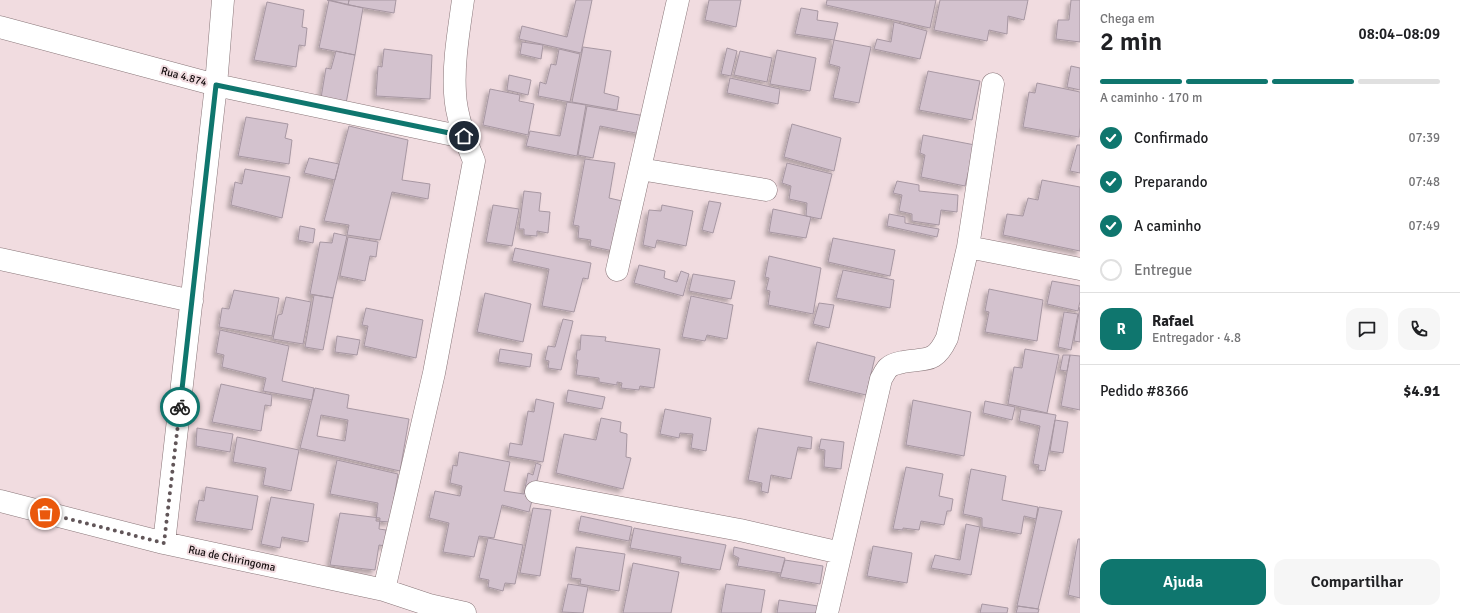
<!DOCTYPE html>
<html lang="pt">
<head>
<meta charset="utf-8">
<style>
	body { margin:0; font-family:Signika,sans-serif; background:#f6f6f6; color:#202124; height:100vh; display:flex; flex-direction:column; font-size:15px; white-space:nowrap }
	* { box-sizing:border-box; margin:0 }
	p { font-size:13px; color:#757577 }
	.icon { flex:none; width:22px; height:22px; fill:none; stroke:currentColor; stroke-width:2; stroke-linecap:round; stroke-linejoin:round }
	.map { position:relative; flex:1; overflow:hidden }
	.side { display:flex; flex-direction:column; background:#fff; width:380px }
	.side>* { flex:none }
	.pin { position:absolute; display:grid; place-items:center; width:34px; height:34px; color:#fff; margin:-17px; border:2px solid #fff; border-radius:50%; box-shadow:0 1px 4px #0007 }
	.courier { position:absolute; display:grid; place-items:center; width:40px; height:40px; margin:-20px; border:3px solid #0f766e; border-radius:50%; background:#fff; color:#222; box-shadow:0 1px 5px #0007 }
	.head em { font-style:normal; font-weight:600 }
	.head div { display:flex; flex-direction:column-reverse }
	.head { display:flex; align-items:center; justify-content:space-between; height:68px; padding:0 20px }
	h1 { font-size:26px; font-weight:600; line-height:30px }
	.bar { display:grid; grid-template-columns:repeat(4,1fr); gap:6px 4px; align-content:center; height:48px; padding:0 20px }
	.bar i { height:5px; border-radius:3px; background:#e0e0e0 }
	.bar .on { background:#0f766e }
	.bar p { grid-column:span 4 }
	.line { display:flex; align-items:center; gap:10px; padding:0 20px; border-top:1px solid #e0e0e0 }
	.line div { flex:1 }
	.round { display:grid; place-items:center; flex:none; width:42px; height:42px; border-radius:12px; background:#f6f6f6 }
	ol { padding:0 20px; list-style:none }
	li { display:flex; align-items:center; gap:12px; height:44px }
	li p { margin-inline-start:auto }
	li .icon { padding:4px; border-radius:50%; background:#0f766e; color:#fff; stroke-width:4 }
	li:last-child { color:#757577 }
	li i { width:22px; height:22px; border:2px solid #e0e0e0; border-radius:50% }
	.button { display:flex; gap:8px; margin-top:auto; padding:8px 20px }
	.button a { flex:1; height:46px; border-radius:12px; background:#0f766e; color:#fff; font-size:16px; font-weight:600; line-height:46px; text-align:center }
	.button a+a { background:#f6f6f6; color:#202124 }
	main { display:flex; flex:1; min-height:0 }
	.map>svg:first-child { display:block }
	.building { fill:#d3c2ce; stroke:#a797a2; fill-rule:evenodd; filter:url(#shadow) }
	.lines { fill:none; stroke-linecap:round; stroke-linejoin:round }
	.minor-casing { stroke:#897679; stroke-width:23 }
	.minor { stroke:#fff; stroke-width:22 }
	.done { stroke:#615558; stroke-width:4; stroke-dasharray:0 7.2 }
	.route { stroke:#0f766e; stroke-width:5 }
	.labels { text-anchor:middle; stroke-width:4; stroke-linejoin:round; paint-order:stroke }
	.street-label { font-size:11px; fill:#140d0e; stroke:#f1dce0 }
</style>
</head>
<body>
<main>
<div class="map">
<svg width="1080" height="613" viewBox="0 0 1080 613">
	<defs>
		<filter id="shadow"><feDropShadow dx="-3.5" dy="3.5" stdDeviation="2" flood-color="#0004"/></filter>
	</defs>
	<rect width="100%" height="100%" fill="#f1dce0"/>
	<!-- building -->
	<path class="building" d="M327,0H349L348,5Z
		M329,0L363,8L355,55L319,48Z
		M349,0H396L394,13L348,5Z
		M576,0H592L581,53L519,39L522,26L567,37Z
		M709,0H741L736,27L705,20Z
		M827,0H936L930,28L826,5Z
		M940,0H1028L1024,20L1008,16L1007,34L989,30L987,41L934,30Z
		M1071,0H1080V42L1056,39L1058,20H1069Z
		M267,2L304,10L302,27L307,28L305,46L299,45L296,67L254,60Z
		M801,8L818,11L817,20L838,23L834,40L795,34Z
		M894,22L927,31L920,59L874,49L877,39L891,42Z
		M834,40L871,47L859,103L833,98L840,67L829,64Z
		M522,42L543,45L541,59L520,54Z
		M583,47L611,51L604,93L619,97L617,110L572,102Z
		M727,48L737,51L731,76L721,74Z
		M384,49L432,55L430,99L376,96L378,66L382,67Z
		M559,49L580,54L570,102L538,96L540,82L546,84L551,64L556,65Z
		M777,50L816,58L810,91L770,84Z
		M336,51L355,55L345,109L320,104L326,68L331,69Z
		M740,51L772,58L767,82L734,75Z
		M1071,66L1080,68V90L1067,87Z
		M928,71L980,81L972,120L919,110Z
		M509,75L531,80L528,95L507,90Z
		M730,78L780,89L778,104L727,93Z
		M1037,83L1080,92V127L1079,137L1023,127L1029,92L1035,93Z
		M490,89L520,95L519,101L534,104L528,135L483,125Z
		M567,102L586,105L577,156L526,146L530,131L560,136Z
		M587,106L651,117L646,135L600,126L593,158L578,155Z
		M246,117L288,124L285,138L292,140L289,164L238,156Z
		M792,124L841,138L834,171L784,157Z
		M349,126L408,140L402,180L430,184L428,199L392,192L380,240L347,235L349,225L324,221Z
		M923,135L975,145L965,186L921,177L925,155L920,153Z
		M1077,145H1080V173L1070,171Z
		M309,158L339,164L335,180L304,173Z
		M585,159L615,163L609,198L631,203L618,252L590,246L591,240L578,238L579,226L573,225Z
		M787,163L832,174L821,219L806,216L807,203L789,199L791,186L782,183Z
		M245,169L290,177L282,218L231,205L235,182L242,184Z
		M1042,180L1080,187V251L1003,235L1007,214L1023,216L1028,198L1038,200Z
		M897,181L919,185V191L958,195L957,212L941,210L939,225L912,221V214L899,211L902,195L893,193Z
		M524,191L541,193L539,211L550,212L548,233L537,231V236L524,235V229H519Z
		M709,201L721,203L713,233L702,230Z
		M493,205L519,209L512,246L486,242Z
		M662,205L693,211L686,246L657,240L655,248L643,245L649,210L661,211Z
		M773,209L811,217L806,238L769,232Z
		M889,214L905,217V223L939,229L937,237L887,226Z
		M300,226L315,229L313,243L298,240Z
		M334,233L347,236L333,298L310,294L320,242L332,243Z
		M348,237L378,242L376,257L370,256L365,281L340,276Z
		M833,238L895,250L890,276L828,262Z
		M515,248L591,263L588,279L583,278L574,312L542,306L549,269L512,261Z
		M769,256L821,268L813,314L768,305L770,291L766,290L769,278L765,277Z
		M639,265L665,271L664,278L677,282L681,271L689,274L683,296L634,283Z
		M843,270L894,280L890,308L836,298Z
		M693,274L735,281L731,299L689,291Z
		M1052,281L1080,286V301L1078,311L1047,304Z
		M989,289L1043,300L1037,341L985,332L989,312L985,311Z
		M234,290L279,298L272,336L219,327L222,308L229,309Z
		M485,293L531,304L523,342L477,332Z
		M314,295L333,298L323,350L305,347Z
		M691,296L733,305L727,339L707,335L705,341L682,337Z
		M286,297L311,302L303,344L273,339L278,315L282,314Z
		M819,303L834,305L829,328L813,324Z
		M1080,307V342L1074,341Z
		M366,308L423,320L416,358L364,346L368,326L362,325Z
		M1064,312L1078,314L1071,350L1058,347Z
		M563,319L573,321L561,370L548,368L549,361L545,360L548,346L555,347Z
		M220,330L289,346L282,381L314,388L312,400L263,391L266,378L222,367L224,355L216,353Z
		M581,335L606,337L605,341L660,349L654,388L640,386L639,390L621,388L622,383L617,382V385L599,382V378L576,375L578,360H576L577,350H580Z
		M337,336L360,340L357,355L335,352Z
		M817,342L875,357L866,395L808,381Z
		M500,349L532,354L530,367L498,362Z
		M1025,349L1059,355L1047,413L1008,404L1014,367L1022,368Z
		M1063,355H1070L1067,371L1060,370Z
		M1070,355L1080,356V410L1061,406Z
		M221,384L272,395L271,406L265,405L261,431L212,422Z
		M315,388L349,395L347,408L409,419L400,471L300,448ZM321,415L348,420L345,441L317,436Z
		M568,390L605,397L602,409L566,402Z
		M536,399L554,403L543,462L508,456L510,443L522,445L528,411L534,412Z
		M913,400L971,412L964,456L906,445Z
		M985,401L1015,407L1012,420L983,413Z
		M665,409L711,418L706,451L691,448L693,434L680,433L679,438L660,434Z
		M1021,409L1056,415L1045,471L1038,470L1039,465L1033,464L1040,426L1019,421Z
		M601,418L621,422L620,432L627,434L626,457L631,458L623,489L556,473L564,434L596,440Z
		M1055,420L1068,422L1063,453L1050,451Z
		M197,428L233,434L230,452L196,446Z
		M758,428L812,437L811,449L798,447L791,479L771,475L768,493L761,491L762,483L748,480Z
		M237,437L299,450L291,491L263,485L266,468L233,462Z
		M821,439L844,442L841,469L824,467L825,450L819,449Z
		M459,452L510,462L504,491L524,494L528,473L533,475L536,463L541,465L529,512L502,505L494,538L479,536L474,557L443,552L449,523L429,518L435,491L460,496L462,486L450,483L453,465L457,466Z
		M337,460L398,474L390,522L376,521L378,503L330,494Z
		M906,467L943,474L939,496L953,499L951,511H947L944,525L921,521L919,530L903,528V530L893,529Z
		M971,469L1006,476L1002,500L1038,507L1036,519L1024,516L1021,534L982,527V518L963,514Z
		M206,487L258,496L252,530L195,521L199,500L204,501Z
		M271,497L314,504L308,542L282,537L280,548L261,544Z
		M1039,507L1062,511L1038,609L1017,606Z
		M533,508L551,510L540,576L520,573Z
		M340,513L380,518L379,529L386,530L385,546L379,545L375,570L330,565Z
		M581,516L632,527L629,541L578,531Z
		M966,524L980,527L971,575L931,568L935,555L960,560Z
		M634,528L726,545L720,570L680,563L681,557L630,548Z
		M488,538L523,545L515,584L505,583L503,591L488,587L489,580L479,578Z
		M1078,539H1080V598L1068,595Z
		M873,546L912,553L907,583L867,576Z
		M576,547L625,554L619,591L580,584L581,579L571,578Z
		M734,547L785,558L781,573L737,566L739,558L733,555Z
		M785,560L823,566L820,584L780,577Z
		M633,563L679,572L671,613H623Z
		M568,584L588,587L583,613L562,612Z
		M726,584L765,590L761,613H721Z
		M779,600L818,606L816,613H777Z
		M982,604L1008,608L1007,613H980Z
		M1018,606L1039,609L1038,613H1016Z"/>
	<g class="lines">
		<!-- minor casing -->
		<g class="minor-casing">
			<path id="minor" d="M0,27L216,85L463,137
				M640,169L766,190
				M968,247L1080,269
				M0,259L192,301
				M617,270L678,0
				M536,492L740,530L841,553
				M0,501L164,543L384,590L429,605L465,613
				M164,543L216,85L223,0
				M384,590L434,373L474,161C465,139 456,116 455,93C453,62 459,30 463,0
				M827,613L881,379C883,376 885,371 888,368C892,364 898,363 903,362C928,358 935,363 947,338L968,247L993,84"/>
		</g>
		<!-- minor -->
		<use href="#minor" class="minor"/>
	</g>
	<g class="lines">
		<!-- done -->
		<path class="done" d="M45,513L164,543L180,407"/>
		<!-- route -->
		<path class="route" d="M180,407L216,85L464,136"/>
	</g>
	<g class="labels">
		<!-- street labels -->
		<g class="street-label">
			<text transform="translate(184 76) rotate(15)" y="4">Rua 4.874</text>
			<text transform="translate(232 558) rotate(12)" y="4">Rua de Chiringoma</text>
		</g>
	</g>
</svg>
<div class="pin" style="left:45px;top:513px;background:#ea580c"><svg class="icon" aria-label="bag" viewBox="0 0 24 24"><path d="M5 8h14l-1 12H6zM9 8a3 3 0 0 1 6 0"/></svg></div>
<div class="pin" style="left:464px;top:136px;background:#1f2937"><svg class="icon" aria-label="home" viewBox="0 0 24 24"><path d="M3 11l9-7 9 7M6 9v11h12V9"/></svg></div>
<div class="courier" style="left:180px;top:407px"><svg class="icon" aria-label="bike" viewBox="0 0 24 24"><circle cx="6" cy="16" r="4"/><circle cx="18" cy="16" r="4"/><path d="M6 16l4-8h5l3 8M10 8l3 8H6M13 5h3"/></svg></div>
</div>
<section class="side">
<div class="head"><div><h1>2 min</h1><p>Chega em</p></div><em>08:04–08:09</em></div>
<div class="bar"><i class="on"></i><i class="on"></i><i class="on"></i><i></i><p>A caminho · 170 m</p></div>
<ol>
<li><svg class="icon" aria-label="check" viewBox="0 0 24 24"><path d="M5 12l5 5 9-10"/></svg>Confirmado<p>07:39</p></li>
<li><svg class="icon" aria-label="check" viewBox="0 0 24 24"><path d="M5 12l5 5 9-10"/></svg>Preparando<p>07:48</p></li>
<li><svg class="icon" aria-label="check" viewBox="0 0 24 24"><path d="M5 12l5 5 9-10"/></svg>A caminho<p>07:49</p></li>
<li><i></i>Entregue</li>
</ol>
<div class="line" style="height:72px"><b class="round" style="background:#0f766e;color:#fff">R</b><div><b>Rafael</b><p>Entregador · 4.8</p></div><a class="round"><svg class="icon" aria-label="chat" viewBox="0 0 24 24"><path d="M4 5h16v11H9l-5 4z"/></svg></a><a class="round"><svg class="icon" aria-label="phone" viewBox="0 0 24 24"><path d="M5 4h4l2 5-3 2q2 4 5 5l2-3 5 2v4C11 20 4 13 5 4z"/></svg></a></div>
<div class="line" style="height:52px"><div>Pedido #8366</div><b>$4.91</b></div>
<div class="button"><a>Ajuda</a><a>Compartilhar</a></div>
</section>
</main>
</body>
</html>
